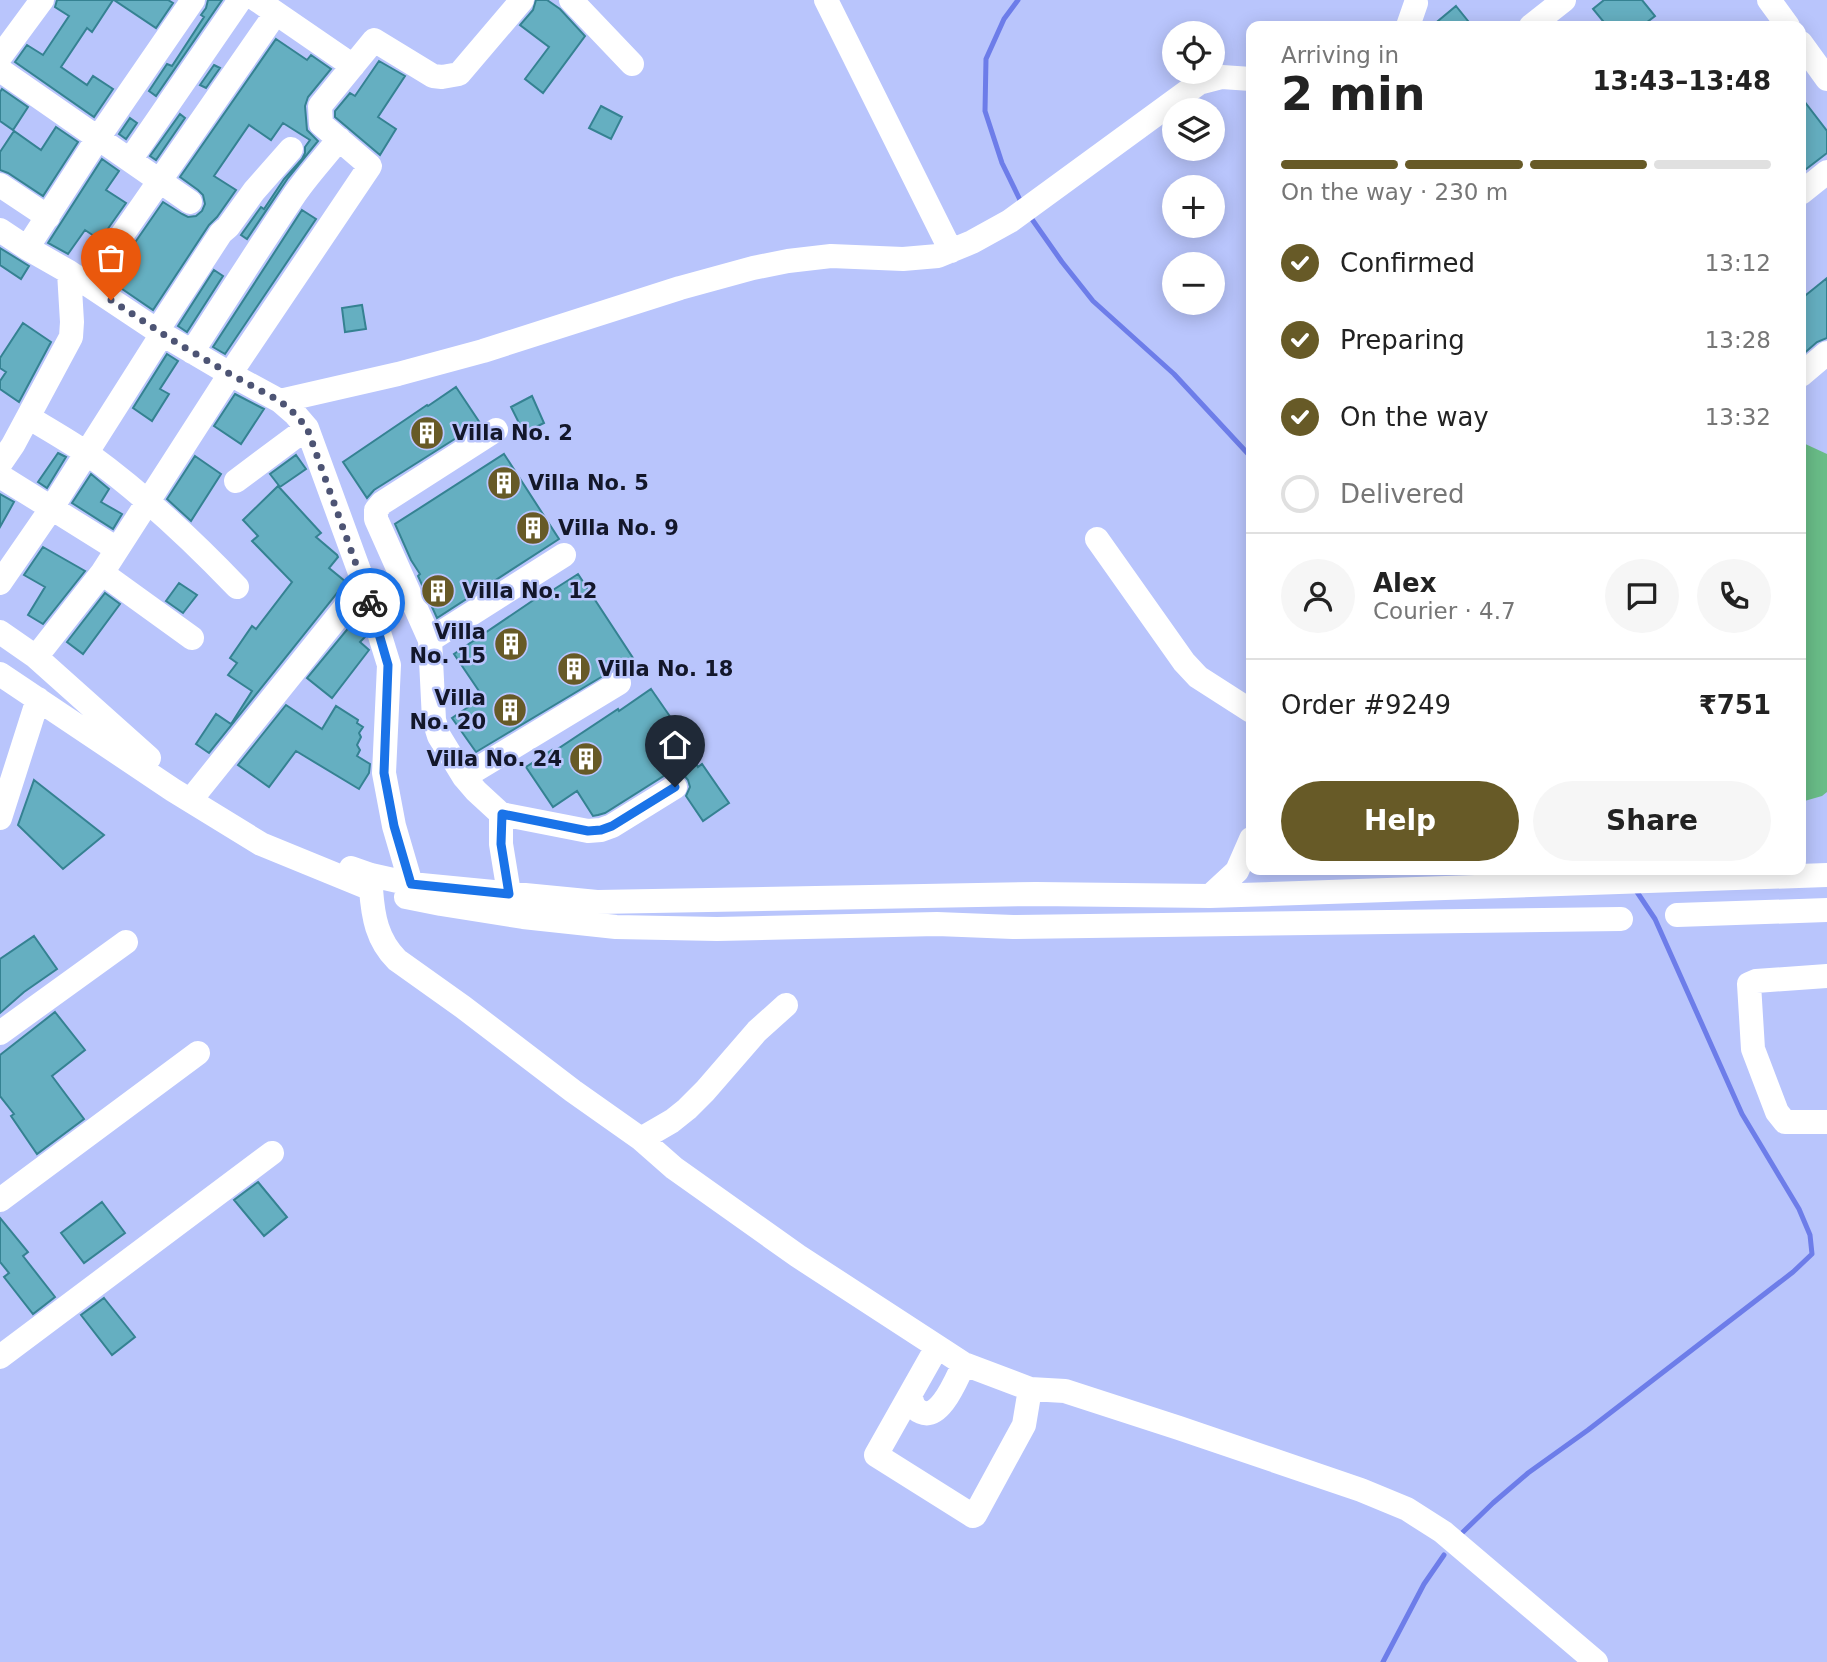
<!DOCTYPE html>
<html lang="en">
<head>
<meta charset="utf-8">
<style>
	body { margin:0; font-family:"DejaVu Sans",sans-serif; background:#f6f6f6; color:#222; height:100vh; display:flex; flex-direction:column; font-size:26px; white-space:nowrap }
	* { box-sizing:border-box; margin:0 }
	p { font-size:23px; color:#767676 }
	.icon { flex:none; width:38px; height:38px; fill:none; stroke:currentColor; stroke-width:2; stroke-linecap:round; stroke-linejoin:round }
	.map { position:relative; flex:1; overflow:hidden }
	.drawer { position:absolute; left:1246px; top:21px; width:560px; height:854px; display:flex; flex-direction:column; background:#fff; border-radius:14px; box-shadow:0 4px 18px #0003 }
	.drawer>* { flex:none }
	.buttons { position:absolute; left:1162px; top:21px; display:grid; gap:14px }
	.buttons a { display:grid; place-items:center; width:63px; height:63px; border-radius:50%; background:#fff; box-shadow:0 4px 18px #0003; font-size:35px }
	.pin { position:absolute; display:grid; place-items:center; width:60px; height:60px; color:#fff; margin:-72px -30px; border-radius:50% 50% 50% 0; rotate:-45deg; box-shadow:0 0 7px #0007 }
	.pin .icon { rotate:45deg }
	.courier { position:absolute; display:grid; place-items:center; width:70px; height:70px; margin:-35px; border:5px solid #1a73e8; border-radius:50%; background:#fff; color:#222; box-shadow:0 2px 9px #0007 }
	.overview em { font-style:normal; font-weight:600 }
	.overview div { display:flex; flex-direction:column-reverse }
	.overview { display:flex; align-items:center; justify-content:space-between; height:119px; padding:0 35px }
	h1 { font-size:46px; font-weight:600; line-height:52px }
	.bar { display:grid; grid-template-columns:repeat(4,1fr); gap:10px 7px; align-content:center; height:84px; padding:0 35px }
	.bar i { height:9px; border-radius:5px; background:#e0e0e0 }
	.bar .on { background:#675a27 }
	.bar p { grid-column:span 4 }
	.line { display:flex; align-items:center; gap:18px; padding:0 35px; border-top:2px solid #e0e0e0 }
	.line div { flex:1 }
	.round { display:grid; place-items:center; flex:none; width:74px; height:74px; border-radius:37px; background:#f6f6f6 }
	ol { padding:0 35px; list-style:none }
	li { display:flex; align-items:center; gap:21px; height:77px }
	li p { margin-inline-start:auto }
	li .icon { padding:7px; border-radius:50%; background:#675a27; color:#fff; stroke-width:4 }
	li:last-child { color:#767676 }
	li i { width:38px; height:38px; border:4px solid #e0e0e0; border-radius:50% }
	.action { display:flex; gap:14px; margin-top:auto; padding:14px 35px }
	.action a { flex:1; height:80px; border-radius:42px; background:#675a27; color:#fff; font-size:28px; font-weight:600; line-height:80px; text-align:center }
	.action a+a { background:#f6f6f6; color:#222 }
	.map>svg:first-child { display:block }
	.green { fill:#69bc87 }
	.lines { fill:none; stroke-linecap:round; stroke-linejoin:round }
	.stream { stroke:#6d7de9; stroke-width:5 }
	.building { fill:#65afc1; stroke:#358292; stroke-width:2 }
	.minor { stroke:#fff; stroke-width:24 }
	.done { stroke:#4d5474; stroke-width:7; stroke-dasharray:0 12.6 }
	.route { stroke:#1a73e8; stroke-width:9 }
	.labels { text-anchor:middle; stroke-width:5; stroke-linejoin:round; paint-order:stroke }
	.poi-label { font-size:21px; font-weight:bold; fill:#13172a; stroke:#b9c5fc; text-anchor:start }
</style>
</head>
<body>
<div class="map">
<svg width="1827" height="1662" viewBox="0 0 1827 1662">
	<rect width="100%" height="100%" fill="#b9c5fc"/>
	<!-- green -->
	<path class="green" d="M1801,442L1827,454V792L1822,796L1801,802Z"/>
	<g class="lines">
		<!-- stream -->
		<path class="stream" d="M1018,0L1004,19L986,59L985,111L1002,163L1022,204
			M1029,215L1062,262L1093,301L1174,374L1251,457
			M1463,1532L1493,1503L1528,1473L1588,1430L1793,1272L1812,1254L1810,1235L1799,1209L1742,1114L1655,919L1635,889
			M1383,1662L1424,1584L1444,1555"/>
	</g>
	<!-- building -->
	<path class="building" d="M57,0H113L92,32L87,28L61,67L87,85L93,76L113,89L94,117L15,62L27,45L43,55L69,16L55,7Z
		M114,0H168L173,3L156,28Z
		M208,0H222L156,96L149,91L167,64L172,66L204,17L201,15L206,8Z
		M536,0H547L560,9L585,36L543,93L525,79L549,47L520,25L533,10Z
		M1604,0H1642L1655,16L1642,26H1607L1593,9Z
		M1456,6L1472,26H1432Z
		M276,39L307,60L311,55L331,69L308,97L305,106L307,130L318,141L288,178L247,239L241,235L261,207L264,209L284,179L302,159L305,153V147L310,140L283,123L271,140L249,125L214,176L236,190L217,217L209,225L153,310L109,280L163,202L182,214L188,217L196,216L202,211L205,204L203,195L198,190L180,177Z
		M379,61L405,76L378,117L396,129L380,155L335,117V111L350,93L355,96Z
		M214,65L220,68L206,88L200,85Z
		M2,89L28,107L13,130L0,121V92Z
		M1801,97L1827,131V153L1801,173Z
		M601,106L622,117L611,139L589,128Z
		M180,114L185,118L156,160L150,156Z
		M130,118L137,123L126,139L119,134Z
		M56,127L78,142L43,196L8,173L0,170V152L14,131L41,150Z
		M102,159L119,171L106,190L126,203L100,240L85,230L68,254L48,243Z
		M302,210L316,219L225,354L213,347Z
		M0,248L29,266L21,279L0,265Z
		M214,270L223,276L187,332L178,326Z
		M1827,278V338L1817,342L1801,356V299Z
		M362,305L366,329L345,332L342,308Z
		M23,323L51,342L19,402L0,389V381L6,372L0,368V358Z
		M167,354L178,361L160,389L169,394L152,421L133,408Z
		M456,387L480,423L374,490L367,498L343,462L427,405L428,406Z
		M235,394L264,409L241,444L214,426Z
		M532,396L544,423L524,433L511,407Z
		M58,453L66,457L47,488L38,482Z
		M504,454L559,539L437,618L418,576L420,574L411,560L395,524Z
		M296,455L306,469L280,487L270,474Z
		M195,456L221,474L191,521L167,499Z
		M91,474L109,489L101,502L122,514L113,529L72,503Z
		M278,486L321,533L316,537L337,555L338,557L329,568L346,582L209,753L196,744L216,714L231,724L252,691L228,675L237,663L230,658L252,626L256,629L292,582L252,541L258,536L243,520Z
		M0,494L14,502L0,527Z
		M43,547L85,571L43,624L28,615L45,587L24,575Z
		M578,574L633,658L476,752L452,718L483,697L454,654L544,593L545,595Z
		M179,583L197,595L183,613L166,601Z
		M105,593L120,604L83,654L67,642Z
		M355,620L361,625L365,637L360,642L369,650L332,698L307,678Z
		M651,689L678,728L676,729L698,767L702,764L729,803L703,821L686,796L690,787L688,780L683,774L675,772L667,774L605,813L598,815L593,816L577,791L553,807L526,767L552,750L553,752L618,709L619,711Z
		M286,705L322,729L336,706L358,720L357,723L363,727L359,733L361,737L357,745L360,750L357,756L370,764L369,773L359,789L296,751L269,787L238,765Z
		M34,780L104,835L63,869L18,825Z
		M34,936L57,969L24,992L0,1013V959Z
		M55,1012L85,1050L52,1076L84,1119L37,1154L11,1116L14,1114L0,1096V1055Z
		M258,1182L287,1217L264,1236L234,1200Z
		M102,1202L125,1233L84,1263L61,1233Z
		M0,1218L28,1252L23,1256L55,1297L33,1314L4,1277L9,1273L0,1262Z
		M104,1298L135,1337L112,1355L81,1315Z"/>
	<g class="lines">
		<!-- minor -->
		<path class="minor" d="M257,0L353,66
			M571,0L632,64
			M826,0L951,251
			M1769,0L1788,26
			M1408,26L1416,3
			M1531,26L1564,0
			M1801,43L1827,79
			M0,57L42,0
			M0,70L190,202
			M130,160L240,0
			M0,185L48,217
			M1801,193L1827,172
			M0,230L27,248L69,272L162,334L230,374L280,401L295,414L307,428L364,584L389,665L384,773L394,826L411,884
			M27,248L98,138L193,0
			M88,284L276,13
			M157,331L221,233L228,227L254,191L291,149
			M192,352C226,299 260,246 295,194C308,175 324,158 339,139
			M1801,375L1827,353
			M280,401L398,374L483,351L680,288L753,268L788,261L831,256L903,259L938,256L972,242L1010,221L1199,83L1222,77L1251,79
			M28,417C48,429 69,441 88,454C142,493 191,539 237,587
			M496,430L382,503L376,510V519L430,640L434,720L439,736L464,777L476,791L501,814L588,831L601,830L612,826L675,787
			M0,464L13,445L71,337L72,322L69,272
			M0,476L117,549
			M236,481L307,428
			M1097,539L1184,662L1198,677L1251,711
			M0,583L51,509L162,334
			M0,632L36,657L149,758
			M192,638L102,573L230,374L370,166L321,124L320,106L374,40L433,76L442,77L459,74L522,0
			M430,640L564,555
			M36,657L102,573
			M0,674L173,790L261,844L371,889C373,917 377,940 397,960L463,1007L573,1091L641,1139L674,1168L798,1256L964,1364L1030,1389L1065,1391L1179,1428L1361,1490L1407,1509L1443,1532L1596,1662
			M464,777L619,683
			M193,797L364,584
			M501,814V844L509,893
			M0,818L38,699
			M351,868L371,875L411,884L597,902L1036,894L1210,896L1827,875
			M1210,896L1237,871L1251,839
			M406,897L441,904L523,917L616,927L717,929L937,924L1013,927L1621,919
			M1677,915L1827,910
			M1827,976L1756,981L1749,984L1753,1049L1777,1112L1785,1122H1827
			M0,1033L126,942
			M641,1139L672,1121L687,1109L705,1091L757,1031L786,1005
			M0,1200L198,1053
			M937,1347L876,1455L973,1516L975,1515L1024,1425L1030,1389
			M0,1357L272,1153
			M911,1393C911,1400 913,1409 921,1412C941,1421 957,1377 964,1364"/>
	</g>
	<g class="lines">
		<!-- done -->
		<path class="done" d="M111,300L177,343L230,374L280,401L295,414L307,428L370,603"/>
		<!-- route -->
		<path class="route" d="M370,603L388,665L384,773L394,826L411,884L509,894L501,844L502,814L588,831L601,830L612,826L675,787"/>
	</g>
	<!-- icons -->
	<defs>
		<g id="building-disc" transform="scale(1.75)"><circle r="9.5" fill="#675a27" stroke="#b9c5fc"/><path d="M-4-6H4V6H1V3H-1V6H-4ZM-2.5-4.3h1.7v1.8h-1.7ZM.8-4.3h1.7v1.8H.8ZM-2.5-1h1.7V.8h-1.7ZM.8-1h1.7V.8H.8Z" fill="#fff"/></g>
	</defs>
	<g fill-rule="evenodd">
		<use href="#building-disc" x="427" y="433"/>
		<use href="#building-disc" x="504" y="483"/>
		<use href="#building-disc" x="533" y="528"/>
		<use href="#building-disc" x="438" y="591"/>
		<use href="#building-disc" x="511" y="644"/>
		<use href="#building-disc" x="574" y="669"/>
		<use href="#building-disc" x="510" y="710"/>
		<use href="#building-disc" x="586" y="759"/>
	</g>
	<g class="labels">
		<!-- poi labels -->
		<g class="poi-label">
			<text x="452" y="440">Villa No. 2</text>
			<text x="528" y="490">Villa No. 5</text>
			<text x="558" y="535">Villa No. 9</text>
			<text x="462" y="598">Villa No. 12</text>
			<text x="486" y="639" text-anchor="end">Villa<tspan x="486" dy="24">No. 15</tspan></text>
			<text x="598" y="676">Villa No. 18</text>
			<text x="486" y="705" text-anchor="end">Villa<tspan x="486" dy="24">No. 20</tspan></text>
			<text x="562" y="766" text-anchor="end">Villa No. 24</text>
		</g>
	</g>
</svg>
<div class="buttons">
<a><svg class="icon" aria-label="locate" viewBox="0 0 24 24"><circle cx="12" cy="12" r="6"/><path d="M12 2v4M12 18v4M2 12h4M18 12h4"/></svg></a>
<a><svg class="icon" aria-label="layers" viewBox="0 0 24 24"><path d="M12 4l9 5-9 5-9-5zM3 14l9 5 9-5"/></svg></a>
<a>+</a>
<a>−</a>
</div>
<div class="pin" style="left:111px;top:300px;background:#ea580c"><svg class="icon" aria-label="bag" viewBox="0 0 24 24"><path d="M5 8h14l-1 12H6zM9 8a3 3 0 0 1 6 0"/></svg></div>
<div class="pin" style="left:675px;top:787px;background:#1f2937"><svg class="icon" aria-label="home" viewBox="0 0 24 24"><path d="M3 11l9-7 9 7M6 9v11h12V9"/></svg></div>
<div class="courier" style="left:370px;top:603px"><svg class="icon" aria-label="bike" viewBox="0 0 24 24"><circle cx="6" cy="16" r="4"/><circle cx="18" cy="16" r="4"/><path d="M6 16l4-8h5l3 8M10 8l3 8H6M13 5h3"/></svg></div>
<section class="drawer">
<div class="overview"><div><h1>2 min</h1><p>Arriving in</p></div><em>13:43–13:48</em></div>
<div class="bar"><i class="on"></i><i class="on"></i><i class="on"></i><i></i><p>On the way · 230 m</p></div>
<ol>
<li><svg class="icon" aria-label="check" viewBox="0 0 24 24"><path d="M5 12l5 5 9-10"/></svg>Confirmed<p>13:12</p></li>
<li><svg class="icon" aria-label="check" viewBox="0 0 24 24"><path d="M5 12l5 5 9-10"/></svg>Preparing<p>13:28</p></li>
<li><svg class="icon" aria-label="check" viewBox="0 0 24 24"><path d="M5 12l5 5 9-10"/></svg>On the way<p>13:32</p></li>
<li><i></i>Delivered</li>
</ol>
<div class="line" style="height:126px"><a class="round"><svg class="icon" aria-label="person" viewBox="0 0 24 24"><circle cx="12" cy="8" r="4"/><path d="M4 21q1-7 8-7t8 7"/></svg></a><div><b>Alex</b><p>Courier · 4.7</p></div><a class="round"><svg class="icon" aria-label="chat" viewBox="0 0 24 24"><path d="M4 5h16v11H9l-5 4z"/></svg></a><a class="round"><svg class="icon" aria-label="phone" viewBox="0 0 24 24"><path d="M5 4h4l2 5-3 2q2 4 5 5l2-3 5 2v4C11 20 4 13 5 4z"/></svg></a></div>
<div class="line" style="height:91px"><div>Order #9249</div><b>₹751</b></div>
<div class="action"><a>Help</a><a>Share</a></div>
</section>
</div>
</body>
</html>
